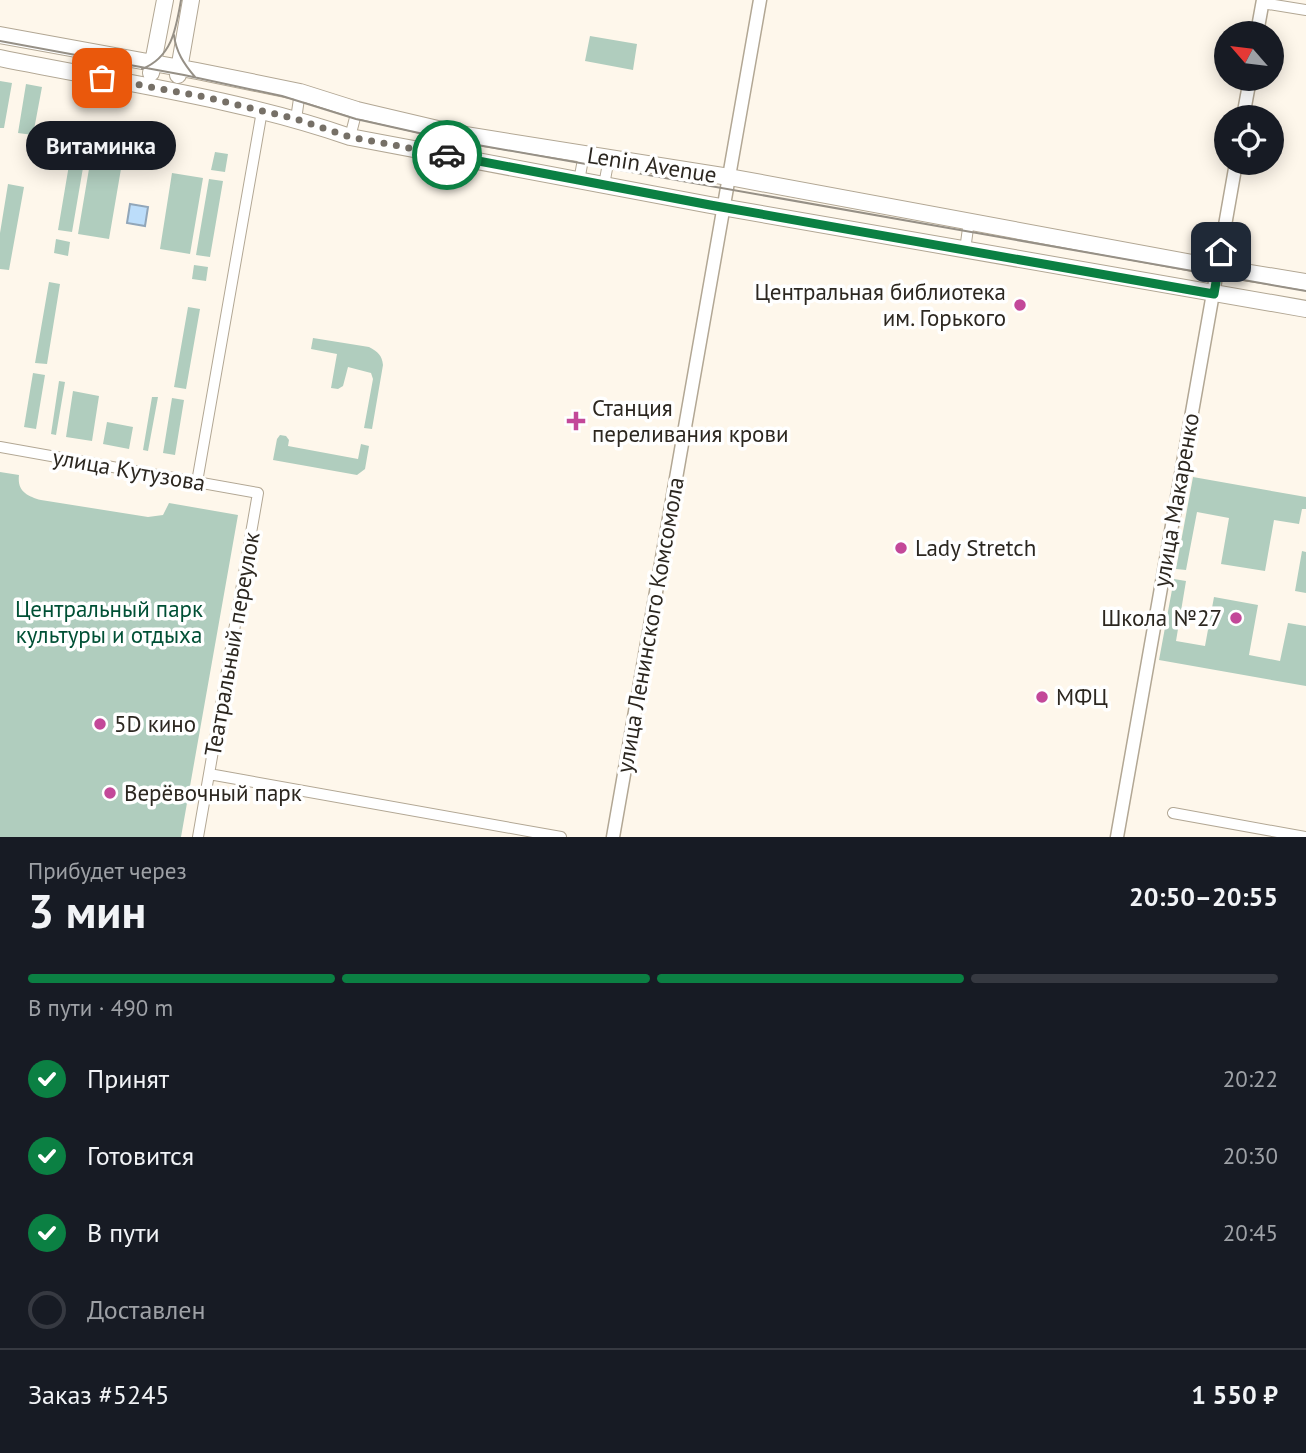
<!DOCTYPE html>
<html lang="ru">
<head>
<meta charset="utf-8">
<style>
	body { margin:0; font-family:"PT Sans",sans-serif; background:#242831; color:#f1f3f6; height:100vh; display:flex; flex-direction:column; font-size:26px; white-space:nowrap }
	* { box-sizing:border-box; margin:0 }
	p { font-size:23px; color:#9ea1a6 }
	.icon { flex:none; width:38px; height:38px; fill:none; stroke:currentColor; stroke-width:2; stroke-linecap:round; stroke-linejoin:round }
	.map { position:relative; height:837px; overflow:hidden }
	.sheet { display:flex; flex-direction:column; background:#171b24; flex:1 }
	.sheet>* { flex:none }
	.needle { width:46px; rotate:298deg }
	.tools { position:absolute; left:1214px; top:21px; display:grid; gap:14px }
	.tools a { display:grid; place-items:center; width:70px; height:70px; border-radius:50%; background:#171b24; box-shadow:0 4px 18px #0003; font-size:35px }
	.pin { position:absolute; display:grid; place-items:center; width:60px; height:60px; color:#fff; margin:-30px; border-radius:14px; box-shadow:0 4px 10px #0006 }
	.courier { position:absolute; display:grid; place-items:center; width:70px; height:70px; margin:-35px; border:5px solid #0b8043; border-radius:50%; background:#fff; color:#222; box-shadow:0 2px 9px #0007 }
	.bubble { position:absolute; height:49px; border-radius:24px; background:#171b24; box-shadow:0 4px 18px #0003; font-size:23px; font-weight:700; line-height:49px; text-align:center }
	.head em { font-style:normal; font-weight:700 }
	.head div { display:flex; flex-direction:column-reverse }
	.head { display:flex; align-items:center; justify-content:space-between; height:119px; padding:0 28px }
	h1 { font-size:46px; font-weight:700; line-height:52px }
	.bar { display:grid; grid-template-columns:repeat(4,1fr); gap:10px 7px; align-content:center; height:84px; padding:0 28px }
	.bar i { height:9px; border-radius:5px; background:#363941 }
	.bar .on { background:#0b8043 }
	.bar p { grid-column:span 4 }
	.line { display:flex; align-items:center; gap:18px; padding:0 28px; border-top:2px solid #363941 }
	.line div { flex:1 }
	ol { padding:0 28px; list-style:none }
	li { display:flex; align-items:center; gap:21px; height:77px }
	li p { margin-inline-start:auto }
	li .icon { padding:7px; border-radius:50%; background:#0b8043; color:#fff; stroke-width:4 }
	li:last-child { color:#9ea1a6 }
	li i { width:38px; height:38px; border:4px solid #363941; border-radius:50% }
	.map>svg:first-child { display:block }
	.green { fill:#b0cdbe }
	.water { fill:#bcddfa; stroke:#91a6b9; stroke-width:2 }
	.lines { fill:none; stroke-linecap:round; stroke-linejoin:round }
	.minor-casing { stroke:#b2a794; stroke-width:12 }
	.tertiary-casing { stroke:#b2a794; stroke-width:15 }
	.primary-casing { stroke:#b2a794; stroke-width:18 }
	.minor { stroke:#fff; stroke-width:10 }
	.tertiary { stroke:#fff; stroke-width:12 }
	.primary { stroke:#fff; stroke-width:16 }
	.tram { stroke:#969086; stroke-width:2 }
	.done { stroke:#767067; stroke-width:7; stroke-dasharray:0 12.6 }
	.route { stroke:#0b8043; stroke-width:9 }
	.poi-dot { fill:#c34899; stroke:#fff; stroke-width:2.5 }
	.labels { text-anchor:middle; stroke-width:7; stroke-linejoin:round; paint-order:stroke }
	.street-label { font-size:23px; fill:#2c2720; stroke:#fff }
	.poi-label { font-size:23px; fill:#2c2720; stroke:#fff; text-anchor:start }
	.park-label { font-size:23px; fill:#005035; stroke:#fff }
</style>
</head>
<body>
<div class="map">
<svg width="1306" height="837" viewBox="0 0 1306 837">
	<rect width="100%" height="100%" fill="#fef7eb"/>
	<!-- green -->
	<path class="green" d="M590,36L637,44L633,70L585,61Z
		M0,81L12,83L4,128H0Z
		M26,84L42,87L33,135L18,133Z
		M75,126L89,128L86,146L72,144Z
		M215,152L228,154L225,172L211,170Z
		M71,153L85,156L72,232L58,230Z
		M91,157L122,163L109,239L78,234Z
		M172,173L203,178L190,254L160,249Z
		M209,179L223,181L210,257L196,255Z
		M8,184L24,187L9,270L0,269V233Z
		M56,239L70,242L68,256L54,253Z
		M194,265L208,267L206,281L192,279Z
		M49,282L60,284L47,364L35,363Z
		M188,307L200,309L186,389L174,387Z
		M313,338L369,347C378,352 382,355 383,365L372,429L364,428L373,379L371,373L348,367L343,386L338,389L331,388L337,354L311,349Z
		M33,373L45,375L36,429L24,427Z
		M59,381L65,382L56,435L51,434Z
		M73,391L99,396L92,441L66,437Z
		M152,397H158L148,451L143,450Z
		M172,398L184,400L175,455L163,453Z
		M107,422L133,427L129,449L103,444Z
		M280,435L286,436L289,440L288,446L358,459L361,444L369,446L365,469L357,475L273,460L277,439Z
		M0,472L19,475C17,491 27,496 41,500L148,517L163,515L169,503L238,515L181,837H0Z
		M1193,477L1306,497V509H1302L1299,524L1274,520L1265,571L1221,564L1229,518L1197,512L1186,570L1176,569Z
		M1302,551L1306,552V593L1295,591Z
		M1174,579L1186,581L1176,641L1205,646L1214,597L1258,605L1249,655L1280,661L1288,623L1306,626V686L1159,660Z"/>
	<!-- water -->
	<path class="water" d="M130,204L148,207L145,226L127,223Z"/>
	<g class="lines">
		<!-- minor casing -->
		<g class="minor-casing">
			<path id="minor" d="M1262,3L1306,10
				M296,119L300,92
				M350,137L357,110
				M579,181L584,154
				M604,185L609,158
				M965,250L969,221
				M0,447L258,493L198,837
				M197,482L262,111
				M209,774L561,837
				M1173,813L1305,837"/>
		</g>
		<!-- tertiary casing -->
		<g class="tertiary-casing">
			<path id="tertiary" d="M1257,33L1263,0
				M1243,117L1250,79
				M613,837L760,0
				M1117,837L1236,163"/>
		</g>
		<!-- primary casing -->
		<g class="primary-casing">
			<path id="primary" d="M0,35L197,71L300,92L357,110L459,134L729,177L1219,268L1306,282
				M0,58C117,82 237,98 350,137L710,205L1306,309
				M151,73L165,0
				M178,75L191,0"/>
		</g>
		<!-- minor -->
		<use href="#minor" class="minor"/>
		<!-- tertiary -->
		<use href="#tertiary" class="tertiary"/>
		<!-- primary -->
		<use href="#primary" class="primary"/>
		<!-- tram -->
		<path class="tram" d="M174,35C176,52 184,64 195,77
			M0,41L184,75L282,96L356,119L455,141L1306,291
			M142,69C172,57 176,29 181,0"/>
	</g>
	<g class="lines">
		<!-- done -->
		<path class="done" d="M102,78L205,97L296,119L350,137L447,155"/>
		<!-- route -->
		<path class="route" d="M447,155L710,205L1202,292L1214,294L1221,252"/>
	</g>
	<!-- markers -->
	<g class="poi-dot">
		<circle cx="1020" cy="305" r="7"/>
		<path d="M572.5 410.5h7v7h7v7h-7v7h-7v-7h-7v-7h7z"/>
		<circle cx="901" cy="548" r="7"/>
		<circle cx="1236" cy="618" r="7"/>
		<circle cx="1042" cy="697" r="7"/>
		<circle cx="100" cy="724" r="7"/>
		<circle cx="110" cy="793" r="7"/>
	</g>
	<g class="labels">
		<!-- street labels -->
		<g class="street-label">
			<text transform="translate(652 165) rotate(9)" y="8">Lenin Avenue</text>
			<text transform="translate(129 470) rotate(10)" y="8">улица Кутузова</text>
			<text transform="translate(1176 500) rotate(-80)" y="8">улица Макаренко</text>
			<text transform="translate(650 625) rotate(-80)" y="8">улица Ленинского Комсомола</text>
			<text transform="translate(232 644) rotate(-80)" y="8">Театральный переулок</text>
		</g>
		<!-- poi labels -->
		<g class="poi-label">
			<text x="1006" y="300" text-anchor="end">Центральная библиотека<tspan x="1006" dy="26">им. Горького</tspan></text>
			<text x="592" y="416">Станция<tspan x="592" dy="26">переливания крови</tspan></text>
			<text x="915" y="556">Lady Stretch</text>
			<text x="1222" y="626" text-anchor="end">Школа №27</text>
			<text x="1056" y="705">МФЦ</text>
			<text x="114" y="732">5D кино</text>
			<text x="124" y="801">Верёвочный парк</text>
		</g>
		<!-- park labels -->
		<g class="park-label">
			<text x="109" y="617">Центральный парк<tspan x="109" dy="26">культуры и отдыха</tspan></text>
		</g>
	</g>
</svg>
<div class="tools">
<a><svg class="needle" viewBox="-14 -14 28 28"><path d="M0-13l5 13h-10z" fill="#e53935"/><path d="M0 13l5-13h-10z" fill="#9ea1a6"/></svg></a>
<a><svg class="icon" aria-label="locate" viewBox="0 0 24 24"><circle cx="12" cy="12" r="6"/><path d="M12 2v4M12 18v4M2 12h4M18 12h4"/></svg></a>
</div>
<div class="pin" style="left:102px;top:78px;background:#ea580c"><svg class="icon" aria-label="bag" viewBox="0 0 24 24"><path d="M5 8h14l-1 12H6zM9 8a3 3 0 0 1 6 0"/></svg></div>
<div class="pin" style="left:1221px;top:252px;background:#1f2937"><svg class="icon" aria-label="home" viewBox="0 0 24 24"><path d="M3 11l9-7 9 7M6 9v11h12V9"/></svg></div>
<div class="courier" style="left:447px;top:155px"><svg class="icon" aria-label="car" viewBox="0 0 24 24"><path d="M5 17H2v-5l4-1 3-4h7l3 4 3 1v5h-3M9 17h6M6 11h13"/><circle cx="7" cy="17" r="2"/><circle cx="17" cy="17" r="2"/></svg></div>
<div class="bubble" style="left:26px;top:121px;width:150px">Витаминка</div>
</div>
<section class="sheet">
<div class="head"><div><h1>3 мин</h1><p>Прибудет через</p></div><em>20:50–20:55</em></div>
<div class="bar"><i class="on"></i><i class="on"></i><i class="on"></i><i></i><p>В пути · 490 m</p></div>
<ol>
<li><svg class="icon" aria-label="check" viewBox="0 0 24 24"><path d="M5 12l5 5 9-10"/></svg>Принят<p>20:22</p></li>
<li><svg class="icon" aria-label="check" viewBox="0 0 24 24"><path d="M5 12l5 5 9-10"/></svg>Готовится<p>20:30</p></li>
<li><svg class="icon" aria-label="check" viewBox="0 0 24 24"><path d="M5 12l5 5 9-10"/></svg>В пути<p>20:45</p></li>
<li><i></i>Доставлен</li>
</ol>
<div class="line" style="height:91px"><div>Заказ #5245</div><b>1 550 ₽</b></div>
</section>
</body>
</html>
